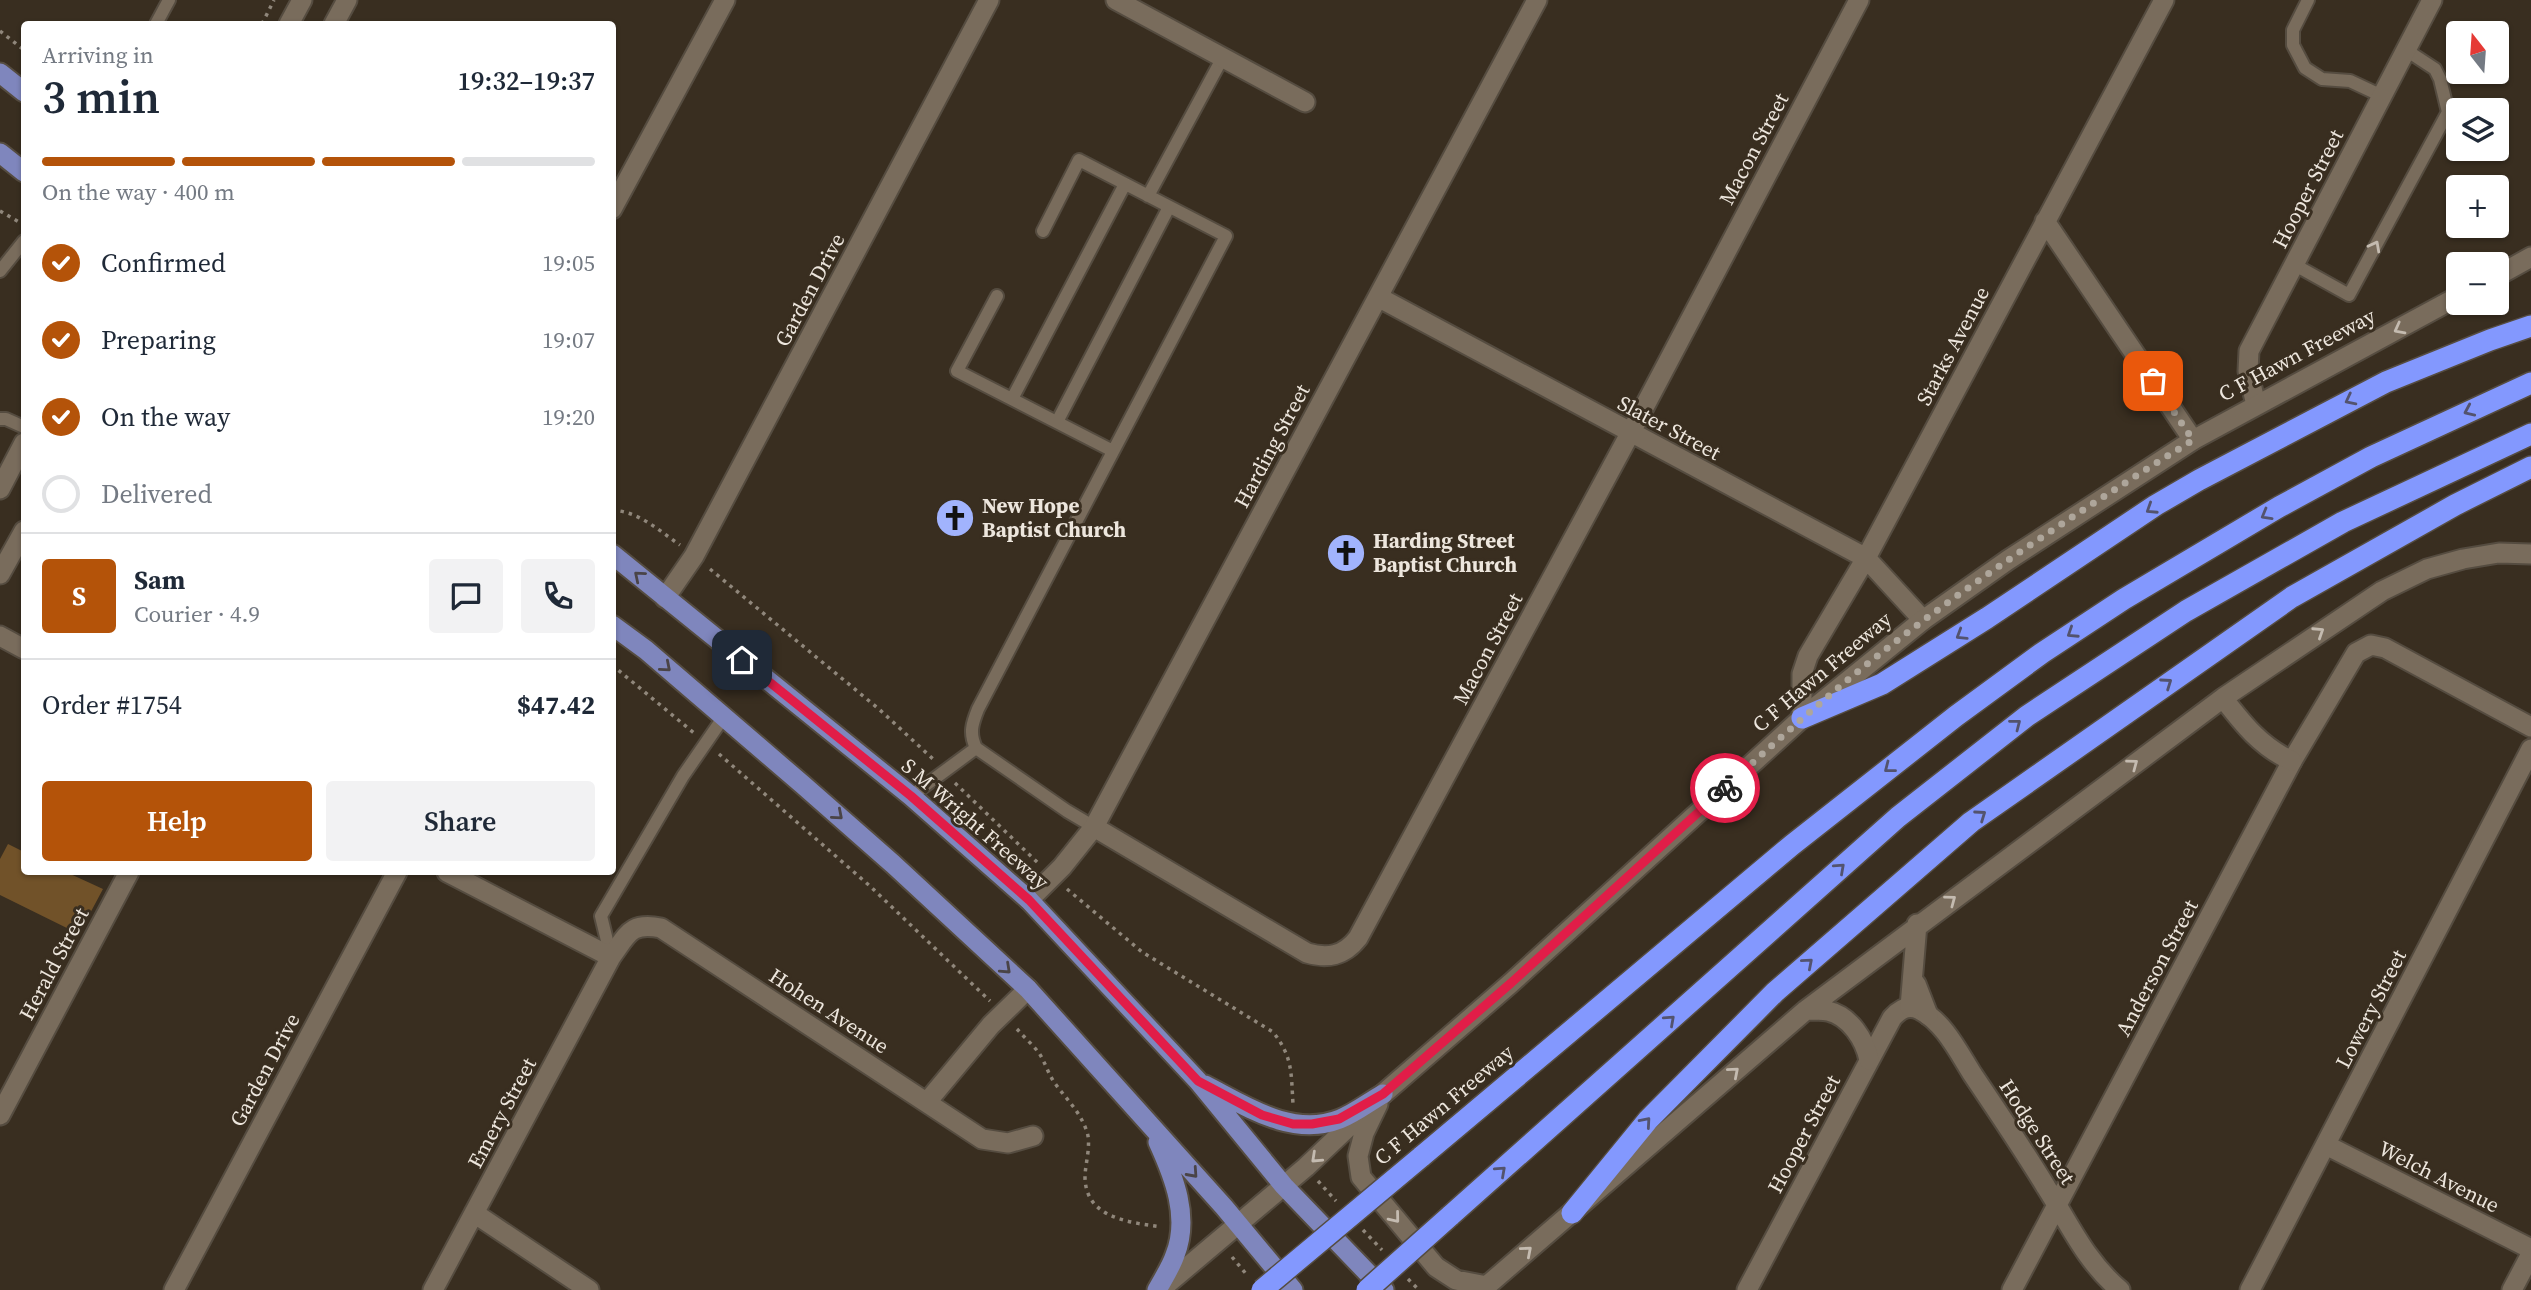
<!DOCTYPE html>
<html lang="en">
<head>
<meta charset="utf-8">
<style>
	body { margin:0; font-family:"Source Serif 4",serif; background:#f2f2f3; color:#1f2937; height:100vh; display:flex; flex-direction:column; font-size:26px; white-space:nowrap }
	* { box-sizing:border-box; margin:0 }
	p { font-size:23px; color:#747a83 }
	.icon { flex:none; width:38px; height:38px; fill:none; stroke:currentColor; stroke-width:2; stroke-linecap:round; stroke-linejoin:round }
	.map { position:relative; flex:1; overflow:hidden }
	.drawer { position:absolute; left:21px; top:21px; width:595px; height:854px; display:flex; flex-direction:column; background:#fff; border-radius:7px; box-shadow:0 2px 5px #0004 }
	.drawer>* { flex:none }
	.needle { width:46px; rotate:343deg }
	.tools { position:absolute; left:2446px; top:21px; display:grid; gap:14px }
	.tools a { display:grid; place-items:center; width:63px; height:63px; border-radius:7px; background:#fff; box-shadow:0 2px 5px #0004; font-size:35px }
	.pin { position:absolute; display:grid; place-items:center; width:60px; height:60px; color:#fff; margin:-30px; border-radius:14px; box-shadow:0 4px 10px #0006 }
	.courier { position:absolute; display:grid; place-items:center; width:70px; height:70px; margin:-35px; border:5px solid #e11d48; border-radius:50%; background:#fff; color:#222; box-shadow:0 2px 9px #0007 }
	.overview em { font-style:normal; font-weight:600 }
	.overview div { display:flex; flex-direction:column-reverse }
	.overview { display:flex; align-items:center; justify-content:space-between; height:119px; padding:0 21px }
	h1 { font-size:46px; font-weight:600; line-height:52px }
	.bar { display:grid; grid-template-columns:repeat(4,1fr); gap:10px 7px; align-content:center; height:84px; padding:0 21px }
	.bar i { height:9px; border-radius:5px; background:#e0e1e3 }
	.bar .selected { background:#b45309 }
	.bar p { grid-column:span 4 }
	.line { display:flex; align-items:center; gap:18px; padding:0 21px; border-top:2px solid #e0e1e3 }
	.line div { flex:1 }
	.round { display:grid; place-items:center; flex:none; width:74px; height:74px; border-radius:7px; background:#f2f2f3 }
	ol { padding:0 21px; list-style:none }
	li { display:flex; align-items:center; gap:21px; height:77px }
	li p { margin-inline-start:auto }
	li .icon { padding:7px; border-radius:50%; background:#b45309; color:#fff; stroke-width:4 }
	li:last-child { color:#747a83 }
	li i { width:38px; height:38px; border:4px solid #e0e1e3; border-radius:50% }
	.action { display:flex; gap:14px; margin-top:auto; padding:14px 21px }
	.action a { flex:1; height:80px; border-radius:7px; background:#b45309; color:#fff; font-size:28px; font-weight:600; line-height:80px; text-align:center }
	.action a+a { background:#f2f2f3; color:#1f2937 }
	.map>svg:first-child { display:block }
	.green { fill:#715229 }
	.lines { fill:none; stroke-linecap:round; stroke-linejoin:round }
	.service-casing { stroke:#554c40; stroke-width:16 }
	.minor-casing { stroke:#554c40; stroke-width:23 }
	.secondary-casing { stroke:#554c40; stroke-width:23 }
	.primary-casing { stroke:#554c40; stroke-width:23 }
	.motorway-casing { stroke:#554c40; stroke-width:24 }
	.path { stroke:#90877b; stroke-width:3.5; stroke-dasharray:3.5 5; stroke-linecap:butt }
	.service { stroke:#796c5c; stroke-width:12 }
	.minor { stroke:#796c5c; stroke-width:19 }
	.secondary { stroke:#796c5c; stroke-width:19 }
	.primary { stroke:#7f86bd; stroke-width:19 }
	.motorway { stroke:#8398fe; stroke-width:21 }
	.motorway-bridge-casing { stroke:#554c40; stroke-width:24; stroke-linecap:butt }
	.motorway-bridge { stroke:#8398fe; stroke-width:21 }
	.oneway { stroke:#c4bbb0 }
	.oneway2 { stroke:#53536e }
	.oneway3 { stroke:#4a4447 }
	.done { stroke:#aea69b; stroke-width:7; stroke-dasharray:0 12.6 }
	.route { stroke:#e11d48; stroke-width:9 }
	.labels { text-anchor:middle; stroke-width:6; stroke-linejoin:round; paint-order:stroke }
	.street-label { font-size:21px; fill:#ede6dd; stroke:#392e20 }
	.poi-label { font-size:21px; font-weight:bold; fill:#ede6dd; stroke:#392e20; text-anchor:start }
</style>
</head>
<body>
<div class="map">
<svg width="2531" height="1290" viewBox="0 0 2531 1290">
	<rect width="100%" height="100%" fill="#392e20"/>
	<!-- green -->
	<path class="green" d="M8,844L24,852V872H66L103,889L79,934L0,895V859Z"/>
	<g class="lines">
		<!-- service casing -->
		<g class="service-casing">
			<path id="service" d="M2308,0L2293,30V45L2305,68L2322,79L2350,81L2382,96
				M156,24L169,0
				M1148,196L1223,57
				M1043,231L1079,160L1226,236L978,709C972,724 969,733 976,748L1067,811L1094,827
				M2295,265L2349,295L2448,112L2440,79L2435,69L2406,50
				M0,271L24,241
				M997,296L957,371L1113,451
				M1012,399L1125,184
				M0,419H6L24,427
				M1057,422L1169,207
				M911,796L976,748
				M611,957L601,916L683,776L723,718"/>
		</g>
		<!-- minor casing -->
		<g class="minor-casing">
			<path id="minor" d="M1116,0L1305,102
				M612,209L725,0
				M2045,221L2193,440
				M1378,297L1866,558L1923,620
				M2256,405L2248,371L2249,351L2432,0
				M665,598L694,556L989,0
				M0,636L24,649
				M1802,718V674L1808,656L1866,558L2164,0
				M1094,827L1307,953C1328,959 1344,956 1358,938L1640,415L1859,0
				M447,872L611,957
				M1029,900L1062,867L1094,827L1537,0
				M927,1102L991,1025L1028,989
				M0,1115L129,872
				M2326,1145L2531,1249
				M474,1213L589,1290
				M174,1290L397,872
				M433,1290L611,957C628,934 630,922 661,928L982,1139L1008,1143L1033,1136
				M1747,1290L1892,1018C1900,1009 1909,1004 1920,1010C1944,1022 1959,1053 1973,1075C1998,1112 2023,1149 2046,1187C2069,1223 2086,1262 2120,1290
				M2012,1290L2292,761L2356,653L2371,645L2385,648L2531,727
				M2250,1290L2531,749
				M2512,1290L2531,1254"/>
		</g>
		<!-- secondary casing -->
		<g class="secondary-casing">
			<path id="secondary" d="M289,24L302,0
				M334,24L347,0
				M2497,276L2531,257
				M0,489L24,443
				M0,574L24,531
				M2223,698C2243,724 2261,747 2292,761
				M1916,984L1928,1015
				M1910,1007L1917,924
				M1806,1010C1813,1010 1821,1010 1828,1011C1850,1016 1865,1040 1869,1060
				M1378,1104L1364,1133L1358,1156L1361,1177L1436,1267L1456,1280L1487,1286
				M1160,1290L1306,1167L1383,1094L1511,983L1802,718L1923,620L2008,560L2193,440L2459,296
				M1482,1290L1806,1010L2223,698L2382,591L2427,569L2463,559L2499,553L2531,554"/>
		</g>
		<!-- primary casing -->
		<g class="primary-casing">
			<path id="primary" d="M0,73L24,92
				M0,153L24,172
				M612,554L911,796L1029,900L1198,1081L1284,1186L1384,1290
				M612,625L646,650L802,784L893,864L1028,989L1224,1207L1293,1290
				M1205,1085C1246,1106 1292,1138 1340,1119C1355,1113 1369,1102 1383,1094
				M1157,1290C1163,1279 1171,1267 1175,1255C1190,1217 1174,1177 1158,1142"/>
		</g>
		<!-- motorway casing -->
		<g class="motorway-casing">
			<path id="motorway" d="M1802,718L1882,684L1987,618L2156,505L2199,480L2386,382L2490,340L2531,326
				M1421,1157L1792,845L1956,716L2042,653L2124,599L2279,507L2371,457L2531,383
				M1572,1213L1648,1120L1775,992L1971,822L2292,597L2455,505L2531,467
				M1450,1216L1898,817L2027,716L2186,611L2343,522L2531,434"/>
		</g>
		<!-- path -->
		<path class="path" d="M262,24L274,0
			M0,31L24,50
			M0,211L24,225
			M612,510C640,512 658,530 680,545
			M710,569L880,710L933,759
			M612,665L694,733
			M719,754L871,887L990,1001
			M955,783L1038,863
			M1067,889L1142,952L1273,1032C1293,1057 1291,1073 1293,1104
			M1017,1029C1024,1037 1033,1045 1039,1053C1045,1062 1048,1073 1054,1082C1066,1099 1080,1111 1087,1132C1091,1144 1086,1161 1085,1175C1084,1218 1128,1222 1161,1227
			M1318,1181L1336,1201
			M1363,1230L1382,1250
			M1232,1257L1247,1275
			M1408,1279L1419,1290"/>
		<!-- service -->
		<use href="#service" class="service"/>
		<!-- minor -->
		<use href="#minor" class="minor"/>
		<!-- secondary -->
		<use href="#secondary" class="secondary"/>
		<!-- primary -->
		<use href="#primary" class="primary"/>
		<!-- motorway -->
		<use href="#motorway" class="motorway"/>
		<!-- motorway-bridge casing -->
		<g class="motorway-bridge-casing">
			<path id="motorway-bridge" d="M1262,1290L1421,1157
				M1367,1290L1450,1216"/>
		</g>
		<!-- motorway-bridge -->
		<use href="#motorway-bridge" class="motorway-bridge"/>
	</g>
	<!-- one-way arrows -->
	<defs><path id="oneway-chevron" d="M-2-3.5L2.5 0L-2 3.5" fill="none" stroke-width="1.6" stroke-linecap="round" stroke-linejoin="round" transform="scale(1.75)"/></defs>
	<g class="oneway">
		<use href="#oneway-chevron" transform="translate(2375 246) rotate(-62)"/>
		<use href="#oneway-chevron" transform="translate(2399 329) rotate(152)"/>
		<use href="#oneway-chevron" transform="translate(2319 632) rotate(-33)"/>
		<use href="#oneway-chevron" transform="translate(2133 764) rotate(-37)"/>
		<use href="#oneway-chevron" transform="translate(1951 900) rotate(-37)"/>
		<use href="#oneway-chevron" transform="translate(1734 1072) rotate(-41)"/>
		<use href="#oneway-chevron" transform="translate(1316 1158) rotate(137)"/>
		<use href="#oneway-chevron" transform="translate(1395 1218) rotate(51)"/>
		<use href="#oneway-chevron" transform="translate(1527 1251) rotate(-41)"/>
	</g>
	<g class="oneway2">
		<use href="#oneway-chevron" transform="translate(2350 400) rotate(153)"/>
		<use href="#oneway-chevron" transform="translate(2469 411) rotate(156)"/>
		<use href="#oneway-chevron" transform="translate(2151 509) rotate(147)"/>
		<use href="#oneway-chevron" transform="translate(2266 515) rotate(150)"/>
		<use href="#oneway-chevron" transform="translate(2072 633) rotate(147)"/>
		<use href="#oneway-chevron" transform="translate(1961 635) rotate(148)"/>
		<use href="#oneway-chevron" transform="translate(2167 683) rotate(-35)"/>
		<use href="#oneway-chevron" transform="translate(2016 724) rotate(-38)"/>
		<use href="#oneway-chevron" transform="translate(1889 768) rotate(142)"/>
		<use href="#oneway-chevron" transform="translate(1981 815) rotate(-35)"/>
		<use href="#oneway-chevron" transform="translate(1840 868) rotate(-42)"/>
		<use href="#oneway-chevron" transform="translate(1808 963) rotate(-41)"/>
		<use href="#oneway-chevron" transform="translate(1670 1020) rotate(-42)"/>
		<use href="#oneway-chevron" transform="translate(1646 1122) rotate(-49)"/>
		<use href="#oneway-chevron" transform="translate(1501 1171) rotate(-42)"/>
	</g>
	<g class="oneway3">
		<use href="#oneway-chevron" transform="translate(639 576) rotate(-140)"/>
		<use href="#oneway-chevron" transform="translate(666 667) rotate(41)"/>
		<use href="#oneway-chevron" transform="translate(838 815) rotate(41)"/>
		<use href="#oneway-chevron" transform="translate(1006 969) rotate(43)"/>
		<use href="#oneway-chevron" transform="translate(1193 1173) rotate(48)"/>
	</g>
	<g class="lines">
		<!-- done -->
		<path class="done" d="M1725,788C1789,729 1854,672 1924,620C2010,556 2102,497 2193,440L2153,381"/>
		<!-- route -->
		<path class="route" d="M742,660L911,796L1029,900L1198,1081L1262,1115L1293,1124H1312L1339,1119L1383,1094L1511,983L1725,788"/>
	</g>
	<!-- icons -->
	<defs>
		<g id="church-disc" transform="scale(2.0125)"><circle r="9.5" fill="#a1b3fd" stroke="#392e20"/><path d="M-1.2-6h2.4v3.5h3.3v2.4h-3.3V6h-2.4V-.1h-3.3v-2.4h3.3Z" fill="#111"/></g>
	</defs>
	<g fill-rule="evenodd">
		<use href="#church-disc" x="955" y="518"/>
		<use href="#church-disc" x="1346" y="553"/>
	</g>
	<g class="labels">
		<!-- street labels -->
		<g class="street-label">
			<text transform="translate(1754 149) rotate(-62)" y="7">Macon Street</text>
			<text transform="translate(2308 189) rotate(-63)" y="7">Hooper Street</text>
			<text transform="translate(810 290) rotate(-62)" y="7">Garden Drive</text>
			<text transform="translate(1953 346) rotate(-62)" y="7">Starks Avenue</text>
			<text transform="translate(2297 355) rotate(-28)" y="7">C F Hawn Freeway</text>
			<text transform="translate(1669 428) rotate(28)" y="7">Slater Street</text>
			<text transform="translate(1272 446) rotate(-62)" y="7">Harding Street</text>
			<text transform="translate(1488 649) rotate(-62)" y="7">Macon Street</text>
			<text transform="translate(1822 672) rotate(-40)" y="7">C F Hawn Freeway</text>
			<text transform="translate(975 824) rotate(41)" y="7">S M Wright Freeway</text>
			<text transform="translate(54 964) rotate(-62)" y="7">Herald Street</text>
			<text transform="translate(2157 968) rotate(-62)" y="7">Anderson Street</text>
			<text transform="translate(2371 1009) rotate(-63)" y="7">Lowery Street</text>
			<text transform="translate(829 1011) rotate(33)" y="7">Hohen Avenue</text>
			<text transform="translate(265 1070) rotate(-62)" y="7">Garden Drive</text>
			<text transform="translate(1444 1105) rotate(-40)" y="7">C F Hawn Freeway</text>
			<text transform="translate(502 1113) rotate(-62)" y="7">Emery Street</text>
			<text transform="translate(2037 1132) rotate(57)" y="7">Hodge Street</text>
			<text transform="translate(1804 1134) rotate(-62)" y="7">Hooper Street</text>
			<text transform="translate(2439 1177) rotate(27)" y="7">Welch Avenue</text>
		</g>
		<!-- poi labels -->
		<g class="poi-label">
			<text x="982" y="513">New Hope<tspan x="982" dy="24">Baptist Church</tspan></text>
			<text x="1373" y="548">Harding Street<tspan x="1373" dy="24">Baptist Church</tspan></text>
		</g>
	</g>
</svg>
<div class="tools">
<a><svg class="needle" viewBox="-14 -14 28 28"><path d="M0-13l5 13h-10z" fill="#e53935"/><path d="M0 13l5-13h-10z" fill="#747a83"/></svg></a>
<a><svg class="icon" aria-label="layers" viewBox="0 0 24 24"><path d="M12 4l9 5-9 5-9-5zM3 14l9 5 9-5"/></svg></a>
<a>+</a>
<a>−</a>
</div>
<div class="pin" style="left:2153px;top:381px;background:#ea580c"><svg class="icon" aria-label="bag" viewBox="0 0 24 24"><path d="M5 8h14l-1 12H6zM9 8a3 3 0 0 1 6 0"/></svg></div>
<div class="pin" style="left:742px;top:660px;background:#1f2937"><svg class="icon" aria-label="home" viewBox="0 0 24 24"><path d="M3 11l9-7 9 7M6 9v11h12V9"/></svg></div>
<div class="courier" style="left:1725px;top:788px"><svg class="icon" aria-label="bike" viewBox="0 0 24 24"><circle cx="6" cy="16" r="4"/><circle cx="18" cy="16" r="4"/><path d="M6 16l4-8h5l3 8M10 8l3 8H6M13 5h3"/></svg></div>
<section class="drawer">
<div class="overview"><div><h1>3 min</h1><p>Arriving in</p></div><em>19:32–19:37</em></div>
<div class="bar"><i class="selected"></i><i class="selected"></i><i class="selected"></i><i></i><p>On the way · 400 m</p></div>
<ol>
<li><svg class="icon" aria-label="check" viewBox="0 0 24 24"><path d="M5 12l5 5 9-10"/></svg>Confirmed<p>19:05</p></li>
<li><svg class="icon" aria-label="check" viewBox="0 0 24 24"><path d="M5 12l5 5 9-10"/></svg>Preparing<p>19:07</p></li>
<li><svg class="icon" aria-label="check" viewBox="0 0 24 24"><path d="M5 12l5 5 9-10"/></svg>On the way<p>19:20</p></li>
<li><i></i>Delivered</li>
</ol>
<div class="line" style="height:126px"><b class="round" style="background:#b45309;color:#fff">S</b><div><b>Sam</b><p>Courier · 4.9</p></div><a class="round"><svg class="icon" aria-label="chat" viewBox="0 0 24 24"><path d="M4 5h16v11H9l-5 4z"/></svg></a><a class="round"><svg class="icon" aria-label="phone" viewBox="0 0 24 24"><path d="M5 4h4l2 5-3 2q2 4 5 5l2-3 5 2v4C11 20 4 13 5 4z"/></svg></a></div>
<div class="line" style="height:91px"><div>Order #1754</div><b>$47.42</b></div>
<div class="action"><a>Help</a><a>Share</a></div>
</section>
</div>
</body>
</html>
